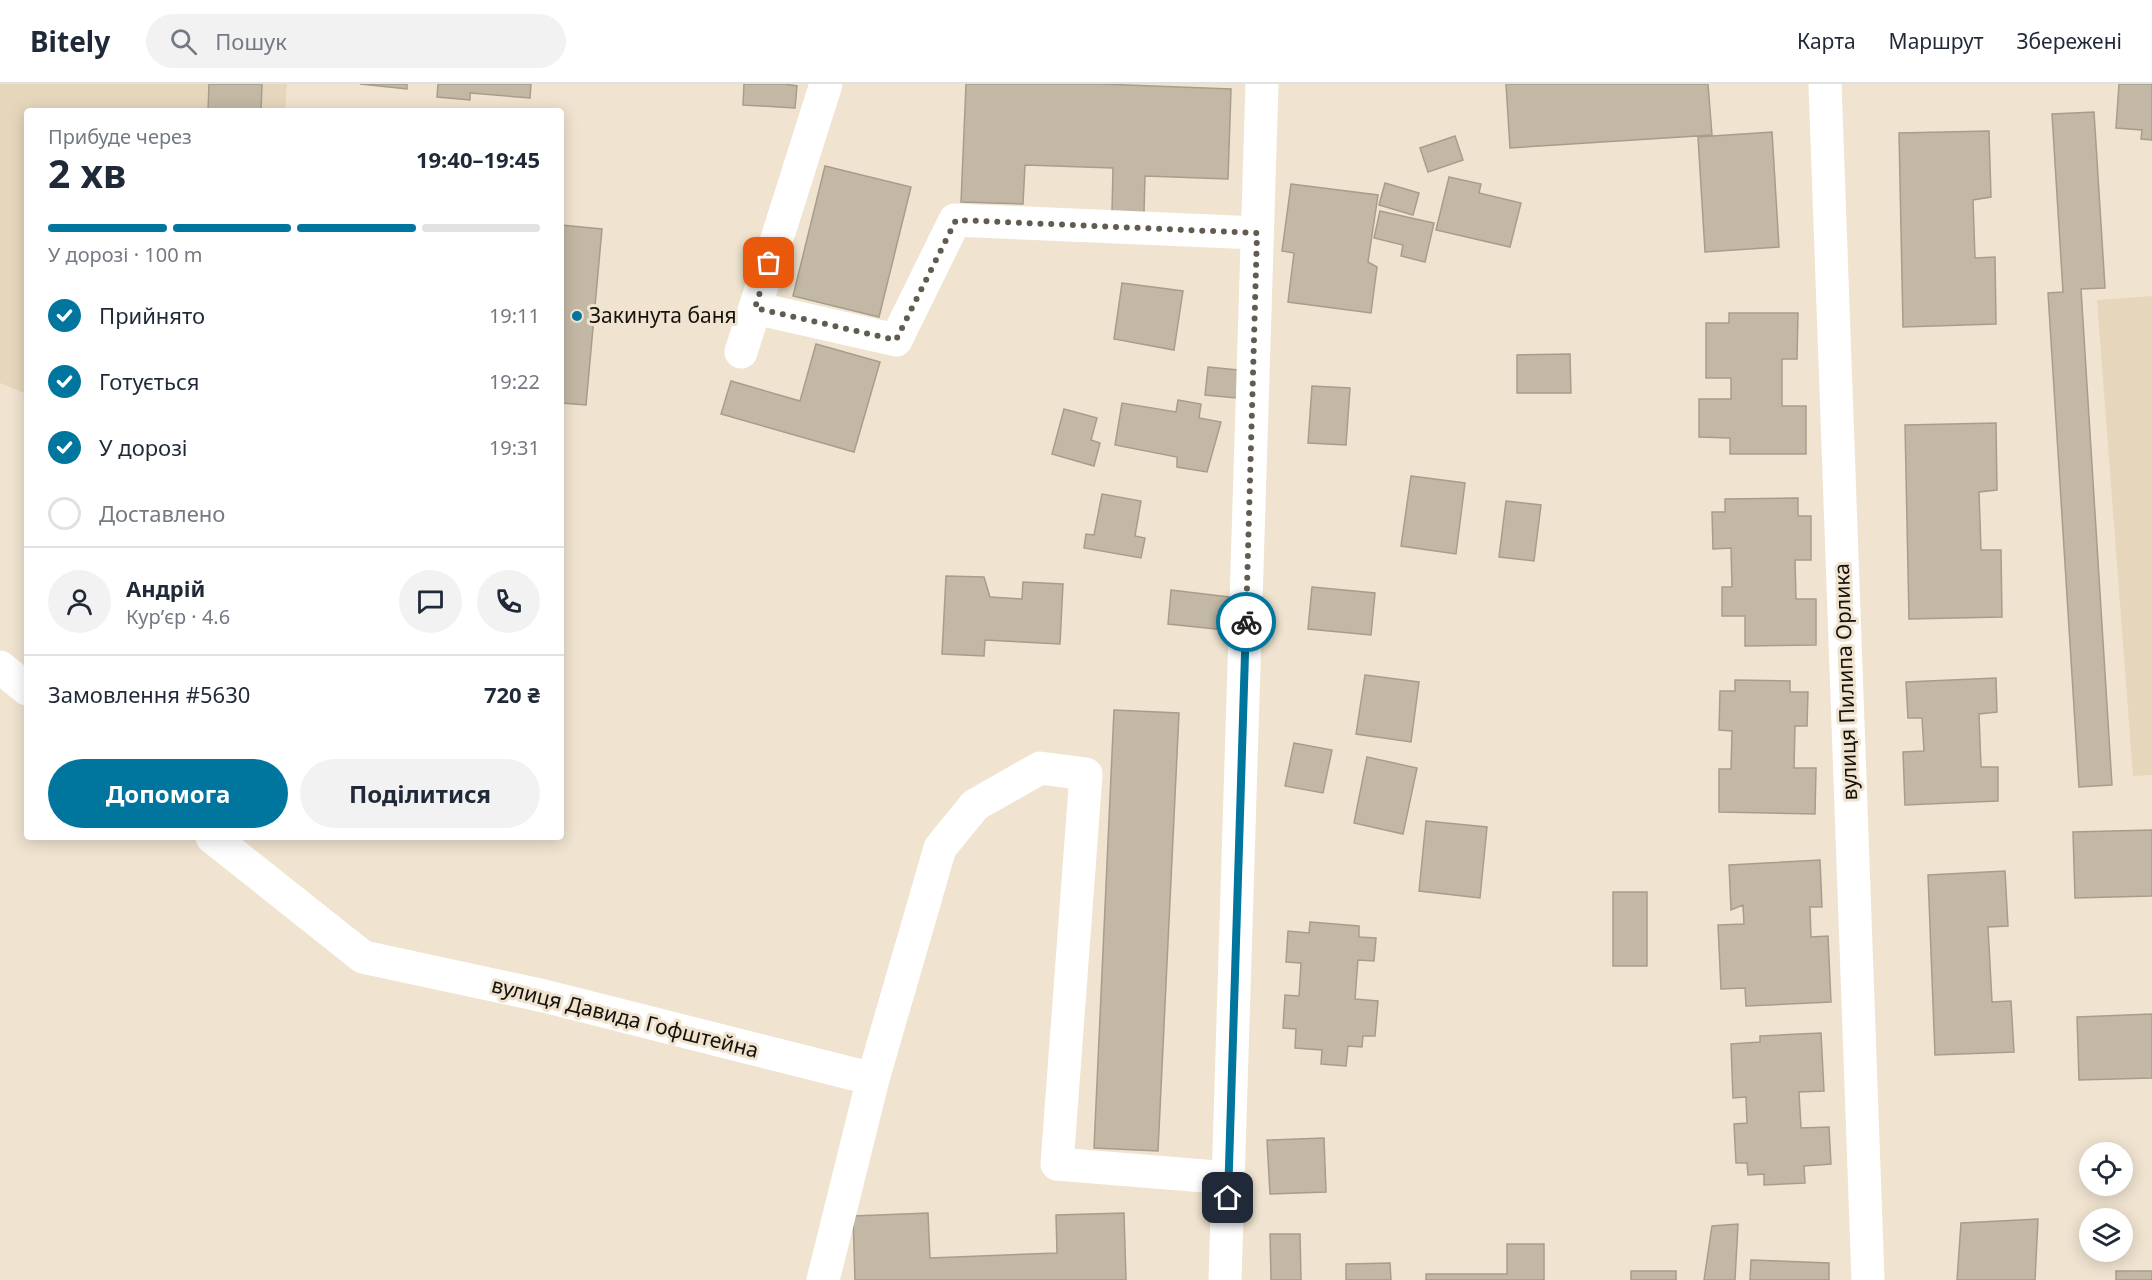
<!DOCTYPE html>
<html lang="uk">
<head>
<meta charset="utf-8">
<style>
	body { margin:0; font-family:"Noto Sans",sans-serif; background:#f2f2f3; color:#1f2937; height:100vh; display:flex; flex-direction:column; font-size:22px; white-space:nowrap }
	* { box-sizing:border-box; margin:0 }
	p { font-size:20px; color:#747a83 }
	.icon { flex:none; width:33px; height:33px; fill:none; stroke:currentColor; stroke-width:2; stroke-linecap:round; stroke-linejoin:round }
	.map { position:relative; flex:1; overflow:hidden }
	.side { position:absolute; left:24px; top:24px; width:540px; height:732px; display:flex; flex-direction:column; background:#fff; border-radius:6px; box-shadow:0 3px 15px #0003 }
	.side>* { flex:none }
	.buttons { position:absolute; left:2079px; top:1058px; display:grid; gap:12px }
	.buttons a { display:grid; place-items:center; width:54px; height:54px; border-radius:50%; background:#fff; box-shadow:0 3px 15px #0003; font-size:30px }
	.pin { position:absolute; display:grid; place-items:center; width:51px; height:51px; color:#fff; margin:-26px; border-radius:12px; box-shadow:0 3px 9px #0006 }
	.courier { position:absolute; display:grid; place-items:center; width:60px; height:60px; margin:-30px; border:4px solid #00769f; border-radius:50%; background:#fff; color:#222; box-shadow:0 2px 8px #0007 }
	.summary em { font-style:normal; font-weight:700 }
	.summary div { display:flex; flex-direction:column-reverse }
	.summary { display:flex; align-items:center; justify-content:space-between; height:102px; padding:0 24px }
	h1 { font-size:39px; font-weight:700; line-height:45px }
	.bar { display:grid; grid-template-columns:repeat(4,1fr); gap:9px 6px; align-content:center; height:72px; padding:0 24px }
	.bar i { height:8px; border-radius:4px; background:#e0e1e3 }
	.bar .current { background:#00769f }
	.bar p { grid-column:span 4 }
	.line { display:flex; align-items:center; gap:15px; padding:0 24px; border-top:2px solid #e0e1e3 }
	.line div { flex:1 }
	.round { display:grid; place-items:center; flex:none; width:63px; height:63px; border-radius:32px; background:#f2f2f3 }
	ol { padding:0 24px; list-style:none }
	li { display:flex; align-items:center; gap:18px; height:66px }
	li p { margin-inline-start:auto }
	li .icon { padding:6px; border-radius:50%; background:#00769f; color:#fff; stroke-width:4 }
	li:last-child { color:#747a83 }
	li i { width:33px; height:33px; border:3px solid #e0e1e3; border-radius:50% }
	.primary-button { display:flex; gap:12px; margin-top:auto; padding:12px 24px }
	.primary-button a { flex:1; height:69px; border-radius:36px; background:#00769f; color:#fff; font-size:24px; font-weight:700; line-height:69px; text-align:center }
	.primary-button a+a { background:#f2f2f3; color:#1f2937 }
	header { display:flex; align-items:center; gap:36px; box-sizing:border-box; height:84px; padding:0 30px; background:#fff; border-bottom:2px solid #e0e1e3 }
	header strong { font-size:28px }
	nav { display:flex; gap:33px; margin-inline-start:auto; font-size:21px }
	.search { width:420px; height:54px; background:#f2f2f3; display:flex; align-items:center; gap:15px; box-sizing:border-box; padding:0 21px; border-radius:33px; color:#747a83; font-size:22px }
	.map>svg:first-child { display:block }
	.built { fill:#e6d7bc }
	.building { fill:#c3b8a5; stroke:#a89d8a; stroke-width:1.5 }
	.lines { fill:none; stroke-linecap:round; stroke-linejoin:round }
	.minor { stroke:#fff; stroke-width:33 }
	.done { stroke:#625c50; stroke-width:6; stroke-dasharray:0 10.8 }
	.route { stroke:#00769f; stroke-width:8 }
	.poi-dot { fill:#00769f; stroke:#f0e4d0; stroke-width:2 }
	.labels { text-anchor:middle; stroke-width:6; stroke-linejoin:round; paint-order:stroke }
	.poi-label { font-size:21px; fill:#16120b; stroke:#f0e4d0; text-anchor:start }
	.street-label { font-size:21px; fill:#16120b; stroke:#f0e4d0 }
</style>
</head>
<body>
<header>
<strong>Bitely</strong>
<div class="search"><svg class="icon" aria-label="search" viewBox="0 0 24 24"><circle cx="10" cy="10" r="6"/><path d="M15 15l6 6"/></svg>Пошук</div>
<nav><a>Карта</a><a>Маршрут</a><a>Збережені</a></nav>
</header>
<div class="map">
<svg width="2152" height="1196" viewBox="0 0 2152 1196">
	<rect width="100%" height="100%" fill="#f0e4d0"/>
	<!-- built -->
	<path class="built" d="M0,0H287L285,27H27V310L0,299Z
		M2152,212V691L2133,692L2097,216Z"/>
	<!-- building -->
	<path class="building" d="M209,0H262L261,27H208Z
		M360,0H407V5Z
		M438,0H531L530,14L470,9V16L437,13Z
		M744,0H785L797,2L795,24L743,21Z
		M966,0H1101L1231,5L1228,95L1145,92L1144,129L1112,128L1113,84L1025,81L1023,120L961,118Z
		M1506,0H1708L1712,51L1510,64Z
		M2119,0H2152V56L2141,55L2142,46L2116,44Z
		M2094,28L2105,204L2081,205L2112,701L2079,703L2048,209L2063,208L2052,30Z
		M1989,47L1991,113L1973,116L1975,174L1995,173L1996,240L1903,243L1899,49Z
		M1772,48L1779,163L1705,168L1698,53Z
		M1455,52L1463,76L1428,88L1420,64Z
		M825,82L911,103L879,233L793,212Z
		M1449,93L1481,100L1479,109L1521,119L1510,163L1436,146Z
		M1385,99L1419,109L1413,131L1379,121Z
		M1291,100L1378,111L1368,178L1377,183L1371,229L1288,218L1294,169L1282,167Z
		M1380,127L1434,139L1425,178L1401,172L1403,161L1374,154Z
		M561,141L602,145L586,321L561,319Z
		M1122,199L1183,207L1174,266L1114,255Z
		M1729,229H1798L1797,275H1782V322H1806V370H1730V354L1699,353V315H1731V294H1706V239H1729Z
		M816,260L880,278L854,368L721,330L731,297L800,317Z
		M1570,270L1571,309H1517V271Z
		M1208,283L1238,286L1236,314L1205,311Z
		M1312,302L1350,304L1346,361L1308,359Z
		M1178,316L1201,320L1199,334L1221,338L1207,388L1177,383V373L1115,361L1122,319L1176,328Z
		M1064,325L1097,334L1091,356L1100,359L1094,382L1052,370Z
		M1996,339L1997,406L1979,408L1981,466H2001L2002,533L1909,535L1905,341Z
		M1411,392L1465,399L1456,470L1401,462Z
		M1102,410L1141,417L1135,452L1145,454L1141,474L1084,464L1086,450L1094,451Z
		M1798,414V432H1811V476H1795L1796,515H1816V561L1745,562V532H1722V503H1732L1731,464L1713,465L1712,428H1725V415Z
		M1506,417L1541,421L1534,477L1499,473Z
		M946,492L984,493L990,513L1022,515L1023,498L1063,500L1060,560L985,556L984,572L942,570Z
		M1312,503L1375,509L1371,551L1308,545Z
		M1171,506L1229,513L1225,546L1168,540Z
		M1365,591L1419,598L1411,658L1356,650Z
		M1996,594L1997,628L1979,630L1981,683H1998V717L1905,721L1903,668L1924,667L1922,634H1908L1906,598Z
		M1735,596L1790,597V608H1808L1807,642H1795L1794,684H1816L1815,730L1719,728V685H1731L1732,647L1719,646L1720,607H1735Z
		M1114,626L1179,629L1158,1067L1094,1064Z
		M1294,659L1332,666L1323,709L1285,702Z
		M1367,673L1417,684L1403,750L1354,739Z
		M1426,737L1487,743L1480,814L1419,807Z
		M2152,746V812L2075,814L2073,748Z
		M1820,776L1822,823H1810L1811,853L1828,852L1831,918L1746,922L1745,904L1721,905L1718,841L1744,840L1743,821L1731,826L1729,781Z
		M2005,787L2008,842L1988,843L1992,918L2011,917L2014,968L1935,971L1928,791Z
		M1613,808H1647V882H1613Z
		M1310,838L1359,842V853L1376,854L1374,877L1358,876L1355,915L1378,917L1375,952H1363L1362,963L1348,962L1346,982L1321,980L1322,966L1295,964L1296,945L1283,944L1285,911L1299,912L1301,879L1286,878L1288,847L1309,849Z
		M2152,930V994L2079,996L2077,933Z
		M1821,949L1824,1007L1799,1008L1801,1044L1829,1043L1831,1080L1804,1082L1805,1099L1764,1101V1090L1748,1091L1747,1079H1736L1734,1040L1747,1039L1746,1013L1733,1014L1731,960L1760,958V952Z
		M1324,1054L1326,1108L1270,1110L1267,1056Z
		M928,1129L930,1174L1057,1169L1056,1131L1124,1129L1126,1196H855L853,1132Z
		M2038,1135L2035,1196H1957L1961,1139Z
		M1738,1140L1735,1196H1704L1712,1142Z
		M1270,1150H1300L1301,1196H1271Z
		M1507,1160H1544V1196H1426V1190H1507Z
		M1751,1176L1829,1179V1196H1750Z
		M1390,1179L1391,1196H1346V1180Z
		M1631,1187H1676V1196H1631Z
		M2116,1187H2152V1196H2116Z"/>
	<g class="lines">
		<!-- minor -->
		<path class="minor" d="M1825,0L1868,1196
			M755,224L896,256L955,136L1257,149
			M741,268L826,0
			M0,583L27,605
			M212,753L363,873L544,912L873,995L823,1196
			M873,995L940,764L975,721L1040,684L1086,690L1057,1080L1229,1094
			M1225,1196L1262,0"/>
	</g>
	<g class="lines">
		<!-- done -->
		<path class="done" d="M769,179L755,224L896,256L956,136L1257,149L1246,538"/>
		<!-- route -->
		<path class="route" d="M1228,1114L1246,538"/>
	</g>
	<!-- markers -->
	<circle class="poi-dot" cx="577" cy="232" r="6"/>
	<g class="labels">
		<!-- poi labels -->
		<g class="poi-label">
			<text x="589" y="239">Закинута баня</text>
		</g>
		<!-- street labels -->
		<g class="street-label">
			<text transform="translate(1846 598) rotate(-92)" y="7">вулиця Пилипа Орлика</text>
			<text transform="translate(625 934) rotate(14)" y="7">вулиця Давида Гофштейна</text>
		</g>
	</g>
</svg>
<div class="buttons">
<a><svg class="icon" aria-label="locate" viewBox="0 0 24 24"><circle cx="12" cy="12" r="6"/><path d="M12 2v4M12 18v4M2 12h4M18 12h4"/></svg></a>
<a><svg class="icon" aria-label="layers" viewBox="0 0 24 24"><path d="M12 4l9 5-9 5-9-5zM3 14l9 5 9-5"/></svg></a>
</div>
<div class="pin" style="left:769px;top:179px;background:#ea580c"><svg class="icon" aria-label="bag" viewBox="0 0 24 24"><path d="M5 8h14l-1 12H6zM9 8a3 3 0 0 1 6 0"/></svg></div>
<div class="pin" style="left:1228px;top:1114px;background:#1f2937"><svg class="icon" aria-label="home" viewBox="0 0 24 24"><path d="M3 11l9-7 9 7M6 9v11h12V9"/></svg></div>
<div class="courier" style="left:1246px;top:538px"><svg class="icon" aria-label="bike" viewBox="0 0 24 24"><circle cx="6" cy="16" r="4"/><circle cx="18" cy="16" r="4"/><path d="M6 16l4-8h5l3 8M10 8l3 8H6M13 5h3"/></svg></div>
<section class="side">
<div class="summary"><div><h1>2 хв</h1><p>Прибуде через</p></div><em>19:40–19:45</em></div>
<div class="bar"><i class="current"></i><i class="current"></i><i class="current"></i><i></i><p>У дорозі · 100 m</p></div>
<ol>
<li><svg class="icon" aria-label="check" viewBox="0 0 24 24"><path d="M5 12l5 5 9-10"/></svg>Прийнято<p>19:11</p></li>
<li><svg class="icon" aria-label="check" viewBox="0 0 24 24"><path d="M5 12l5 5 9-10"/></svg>Готується<p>19:22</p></li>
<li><svg class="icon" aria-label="check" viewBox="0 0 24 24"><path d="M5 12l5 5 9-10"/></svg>У дорозі<p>19:31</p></li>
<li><i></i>Доставлено</li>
</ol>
<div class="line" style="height:108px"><a class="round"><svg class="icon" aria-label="person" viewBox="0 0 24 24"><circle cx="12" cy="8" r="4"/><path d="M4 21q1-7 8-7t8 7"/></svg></a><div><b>Андрій</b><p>Кур’єр · 4.6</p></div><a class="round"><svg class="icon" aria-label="chat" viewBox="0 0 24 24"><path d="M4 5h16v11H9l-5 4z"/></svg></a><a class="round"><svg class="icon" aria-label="phone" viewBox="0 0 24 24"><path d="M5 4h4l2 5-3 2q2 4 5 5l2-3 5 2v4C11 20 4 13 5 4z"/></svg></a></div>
<div class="line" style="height:78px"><div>Замовлення #5630</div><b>720 ₴</b></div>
<div class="primary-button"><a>Допомога</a><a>Поділитися</a></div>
</section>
</div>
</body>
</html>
